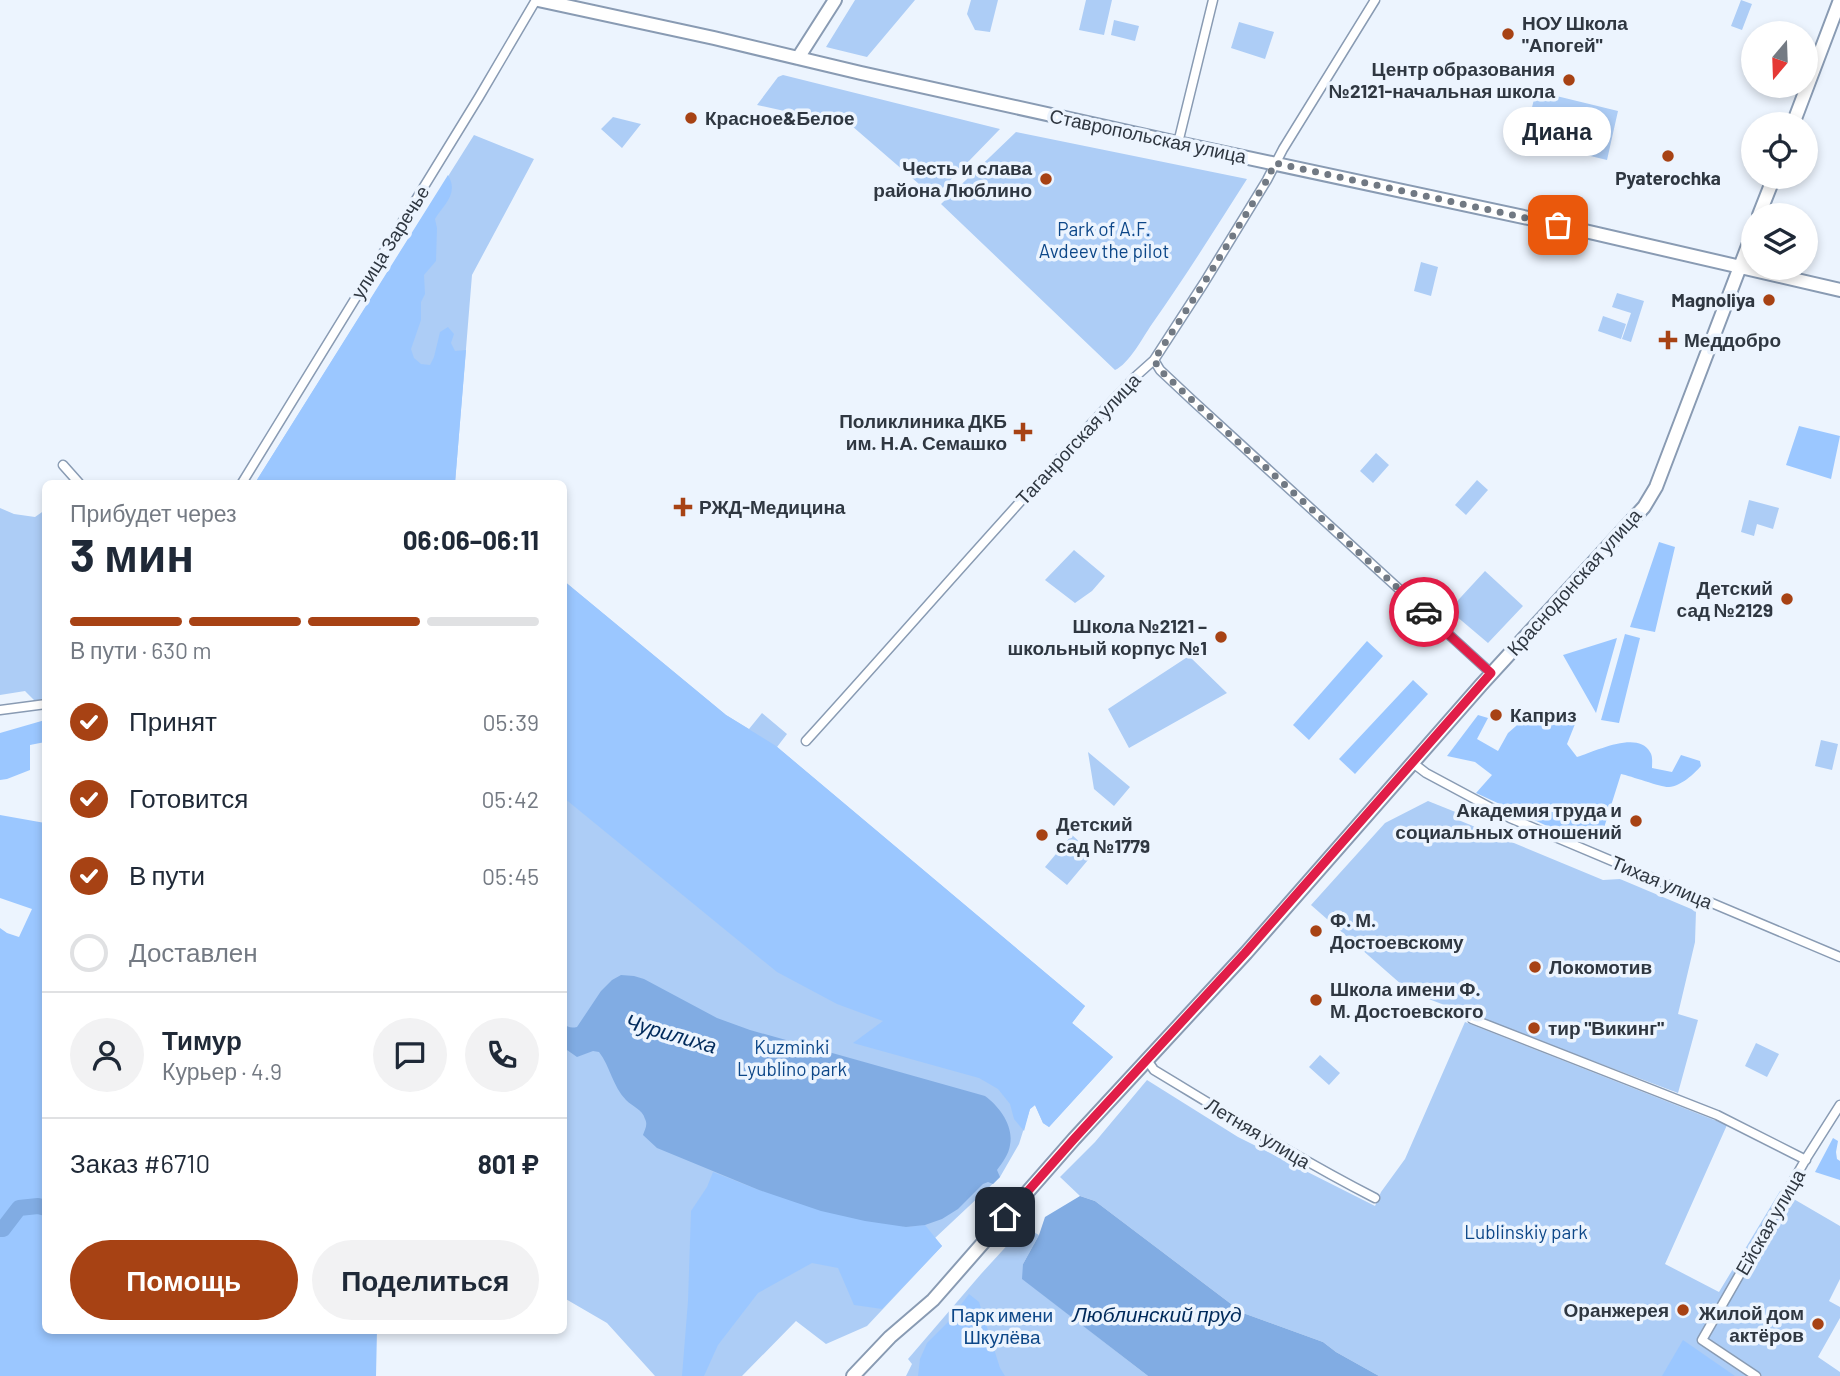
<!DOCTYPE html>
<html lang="ru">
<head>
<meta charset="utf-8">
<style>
	body { margin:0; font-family:Barlow,sans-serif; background:#f2f2f3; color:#1f2937; height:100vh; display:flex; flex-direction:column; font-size:26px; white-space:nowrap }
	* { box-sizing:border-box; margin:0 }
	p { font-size:23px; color:#747a83 }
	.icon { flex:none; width:38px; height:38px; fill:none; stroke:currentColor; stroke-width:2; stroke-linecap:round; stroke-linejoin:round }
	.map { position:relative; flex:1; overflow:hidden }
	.drawer { position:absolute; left:42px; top:480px; width:525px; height:854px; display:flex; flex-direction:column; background:#fff; border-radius:10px; box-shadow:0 4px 10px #0003 }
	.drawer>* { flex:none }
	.needle { width:46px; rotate:199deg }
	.tools { position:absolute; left:1741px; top:21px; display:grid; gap:14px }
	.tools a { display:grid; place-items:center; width:77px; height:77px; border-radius:50%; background:#fff; box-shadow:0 4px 10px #0003; font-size:35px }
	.pin { position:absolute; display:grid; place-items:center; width:60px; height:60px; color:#fff; margin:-30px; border-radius:14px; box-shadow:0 4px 10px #0006 }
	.courier { position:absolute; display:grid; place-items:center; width:70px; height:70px; margin:-35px; border:5px solid #e11d48; border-radius:50%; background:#fff; color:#222; box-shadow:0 2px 9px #0007 }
	.bubble { position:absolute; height:49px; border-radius:24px; background:#fff; box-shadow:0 4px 10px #0003; font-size:23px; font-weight:700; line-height:49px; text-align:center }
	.head em { font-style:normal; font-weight:700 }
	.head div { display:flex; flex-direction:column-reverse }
	.head { display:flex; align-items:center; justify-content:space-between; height:119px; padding:0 28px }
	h1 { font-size:46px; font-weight:700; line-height:52px }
	.bar { display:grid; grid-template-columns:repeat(4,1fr); gap:10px 7px; align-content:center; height:84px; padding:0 28px }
	.bar i { height:9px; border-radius:5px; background:#e0e1e3 }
	.bar .selected { background:#a74214 }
	.bar p { grid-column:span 4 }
	.line { display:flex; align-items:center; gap:18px; padding:0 28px; border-top:2px solid #e0e1e3 }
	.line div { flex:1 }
	.round { display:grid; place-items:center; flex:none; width:74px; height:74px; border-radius:37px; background:#f2f2f3 }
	ol { padding:0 28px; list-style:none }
	li { display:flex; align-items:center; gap:21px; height:77px }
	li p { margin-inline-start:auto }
	li .icon { padding:7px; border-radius:50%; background:#a74214; color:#fff; stroke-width:4 }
	li:last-child { color:#747a83 }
	li i { width:38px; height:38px; border:4px solid #e0e1e3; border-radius:50% }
	.cta { display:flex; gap:14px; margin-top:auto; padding:14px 28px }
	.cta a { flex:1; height:80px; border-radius:42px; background:#a74214; color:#fff; font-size:28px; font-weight:700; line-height:80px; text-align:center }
	.cta a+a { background:#f2f2f3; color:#1f2937 }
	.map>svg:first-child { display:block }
	.green { fill:#adcdf6 }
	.forest { fill:#9bc7ff }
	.water { fill:#81ace3 }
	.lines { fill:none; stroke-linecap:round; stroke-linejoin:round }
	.river { stroke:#81ace3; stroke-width:16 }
	.street-casing { stroke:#899bb3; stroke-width:11 }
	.secondary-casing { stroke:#899bb3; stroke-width:16 }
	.street { stroke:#fff; stroke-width:8 }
	.secondary { stroke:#fff; stroke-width:12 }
	.done { stroke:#717983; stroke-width:7; stroke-dasharray:0 12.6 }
	.route { stroke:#e11d48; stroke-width:9 }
	.poi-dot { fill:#a74214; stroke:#ecf4fe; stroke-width:2.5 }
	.labels { text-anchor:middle; stroke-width:7; stroke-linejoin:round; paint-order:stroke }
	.poi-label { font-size:19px; font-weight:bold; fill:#2f3741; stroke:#ecf4fe; text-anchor:start }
	.street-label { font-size:19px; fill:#2f3741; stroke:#ecf4fe }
	.park-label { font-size:19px; fill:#0d4788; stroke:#ecf4fe }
	.water-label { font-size:21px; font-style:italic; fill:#002a5b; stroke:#ecf4fe }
</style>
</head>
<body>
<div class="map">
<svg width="1840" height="1376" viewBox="0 0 1840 1376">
	<rect width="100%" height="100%" fill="#ecf4fe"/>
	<!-- green -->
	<path class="green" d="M855,0H915L867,57L826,47Z
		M971,0H998L990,32L975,30L967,14Z
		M1086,0H1112L1104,35L1079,30Z
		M1741,0L1752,4L1742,30L1731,26Z
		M1114,20L1139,26L1135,41L1111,35Z
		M1239,22L1274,32L1265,59L1231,48Z
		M783,75L1000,129L934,197L852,126L757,105L778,77Z
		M1536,91L1618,111L1607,160L1524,140Z
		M613,117L641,124L622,148L601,129Z
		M1016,132L1247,179C1216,228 1185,277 1152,324C1143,337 1129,364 1115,370L941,204Z
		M474,135L534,159L472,275L455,483H255Z
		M1421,262L1438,267L1431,296L1414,291Z
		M1617,293L1644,301L1631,342L1622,339L1631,313L1612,307Z
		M1603,316L1626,324L1621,339L1598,331Z
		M1376,453L1389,465L1373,483L1360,471Z
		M1477,480L1488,490L1466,515L1455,505Z
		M1749,500L1779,508L1773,529L1757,524L1754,536L1741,532Z
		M0,508L14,514L35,517L45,510V700L35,701L25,691L0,695Z
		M1074,550L1105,576L1092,591L1075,603L1045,580Z
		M1485,571L1523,606L1488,643L1449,610Z
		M564,581L726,715L749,729L762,713L787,734L777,747L1085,1006L1072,1023L1113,1057L1049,1127L1043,1123L1035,1105L1030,1109L1019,1144L1000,1177L935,1238L942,1246L867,1326L826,1344L796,1321L742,1376H655L607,1323L564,1298Z
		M1189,656L1227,693L1129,748L1108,709Z
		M1821,740L1838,744L1832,770L1815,766Z
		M1088,752L1130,787L1114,806L1094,789Z
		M1428,801L1458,813L1456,819L1603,880L1620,879L1696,911L1695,942L1678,1014L1698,1020L1678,1093L1410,992L1311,905L1385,823Z
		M1072,835L1093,854L1067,885L1045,867Z
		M1465,1022L1727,1125L1665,1264L1719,1292L1780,1191L1840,1226V1279L1829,1301L1840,1307V1318L1818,1357L1840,1372V1376H1379L1336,1352L1323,1342L1243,1313L1095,1201L1080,1196L1060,1177L1095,1142L1147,1080L1238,1137L1375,1206L1381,1192L1405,1159Z
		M1756,1043L1779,1054L1767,1077L1745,1066Z
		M1320,1055L1340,1073L1329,1085L1309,1067Z
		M1024,1227L1039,1235L1023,1264V1279L1148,1376H906L912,1364L908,1359L981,1274Z"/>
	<!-- forest -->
	<path class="forest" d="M448,175C459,194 444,204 435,219L437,228L436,261L424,275L425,294L421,302V320L411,349L414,358L421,364L430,365L434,357L440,332L448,327L454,334L451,343L455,351L466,350L455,483H255Z
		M1799,426L1840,436L1831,479L1786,465Z
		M1659,542L1675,547L1655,632L1630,627Z
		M564,581L726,715L776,746L1085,1006L1072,1023L1113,1057L1049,1127L1043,1123L1035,1105L1030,1109L1024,1131L1014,1119L1010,1104L998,1089L979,1078L853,1043L883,1021L837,1004L777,972L564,798Z
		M1625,634L1640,638L1619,723L1601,720Z
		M1617,638L1596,713L1563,655Z
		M1367,641L1383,656L1309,740L1293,725Z
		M1413,680L1428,694L1355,774L1339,759Z
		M1532,712L1575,724L1567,744L1577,757C1596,751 1638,730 1650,752C1653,756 1652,763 1652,768L1672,772L1681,755L1700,761L1701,766C1694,774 1681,786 1669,787C1663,788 1631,776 1621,774L1603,831L1590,827L1573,838L1476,793L1492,775L1475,762L1447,756L1478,715L1488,718L1477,739L1498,751L1508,733Z
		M45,720V742L30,745V770L7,779L0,780V733Z
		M0,815L45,823L46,1330H377L376,1376H0V928L7,933L19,937L32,909L0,898Z
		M1833,1138L1838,1141L1836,1152L1837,1159L1840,1161V1180L1815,1172Z
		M713,1172L759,1190L906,1227L925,1225L942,1246L882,1309L854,1305L838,1268L812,1263L758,1293L718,1345L704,1376H682L688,1301L691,1211L707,1187Z
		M969,1294L979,1302L1000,1368L1005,1376H918L920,1359L927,1343L947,1323Z
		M1683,1340L1735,1376H1662Z"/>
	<!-- water -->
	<path class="water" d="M621,975L634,976L644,979L717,1018L750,1030L985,1096C999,1106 1014,1126 1010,1145C1009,1154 1002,1163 997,1170L1000,1177L993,1184L988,1182L983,1184L958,1209L942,1219L925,1225L906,1227L865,1221L821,1211L759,1190L657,1148L643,1135C645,1129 648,1125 645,1119C642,1109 633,1107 626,1100C613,1087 610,1066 599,1052L593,1051L577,1057L567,1050L564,1049V1023C567,1028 572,1028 577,1027L601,991L612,980Z
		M1080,1196L1095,1201L1243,1313L1323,1342L1336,1352L1379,1376H1148L1022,1279L1023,1264L1039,1235L1045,1217Z"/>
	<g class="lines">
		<!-- river -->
		<path class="river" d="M0,1229H3L19,1208L38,1206L46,1208"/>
		<!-- street casing -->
		<g class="street-casing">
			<path id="street" d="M1178,143L1213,0
				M1154,360L1160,370L1192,400L1491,673
				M63,465L79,483
				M242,483L479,97L536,0
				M0,710L46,704
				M806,741C916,620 1022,496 1135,377L1154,360L1204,283L1267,180L1283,149L1375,0
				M1413,763L1426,773L1510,818L1840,957
				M1472,1019L1717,1115L1806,1160
				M1147,1060L1154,1070C1227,1114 1299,1159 1375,1198
				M1756,1376L1702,1340L1807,1157L1840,1105"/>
		</g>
		<!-- secondary casing -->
		<g class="secondary-casing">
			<path id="secondary" d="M538,0L714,38L861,73L1178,143L1533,219L1840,290
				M798,58L835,0
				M1793,124L1840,0
				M1759,215L1774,177
				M853,1376L890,1337L933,1300L1074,1139L1246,953L1481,685L1644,507L1656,487L1754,230"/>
		</g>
		<!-- street -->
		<use href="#street" class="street"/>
		<!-- secondary -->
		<use href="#secondary" class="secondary"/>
	</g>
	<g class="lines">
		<!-- done -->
		<path class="done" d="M1424,612L1192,400L1160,370L1154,360L1204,283L1267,180L1275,163L1558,225"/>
		<!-- route -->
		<path class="route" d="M1005,1217L1074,1139L1245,953L1491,673L1424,612"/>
	</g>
	<!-- markers -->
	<g class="poi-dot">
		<circle cx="1508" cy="34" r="7"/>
		<circle cx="1569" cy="80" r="7"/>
		<circle cx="691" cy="118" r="7"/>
		<circle cx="1668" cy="156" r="7"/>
		<circle cx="1046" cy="179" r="7"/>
		<circle cx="1769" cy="300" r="7"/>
		<path d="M1664.5 329.5h7v7h7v7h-7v7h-7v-7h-7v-7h7z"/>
		<path d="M1019.5 421.5h7v7h7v7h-7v7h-7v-7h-7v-7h7z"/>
		<path d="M679.5 496.5h7v7h7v7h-7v7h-7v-7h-7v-7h7z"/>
		<circle cx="1787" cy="599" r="7"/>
		<circle cx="1221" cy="637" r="7"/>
		<circle cx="1496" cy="715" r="7"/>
		<circle cx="1636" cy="821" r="7"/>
		<circle cx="1042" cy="835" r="7"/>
		<circle cx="1316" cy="931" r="7"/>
		<circle cx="1535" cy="967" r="7"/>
		<circle cx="1316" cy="1000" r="7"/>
		<circle cx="1534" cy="1028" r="7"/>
		<circle cx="1683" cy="1310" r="7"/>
		<circle cx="1818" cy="1324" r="7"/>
	</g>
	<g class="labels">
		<!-- poi labels -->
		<g class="poi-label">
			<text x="1522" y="30">НОУ Школа<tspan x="1522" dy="22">"Апогей"</tspan></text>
			<text x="1555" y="76" text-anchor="end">Центр образования<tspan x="1555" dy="22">№2121-начальная школа</tspan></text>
			<text x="705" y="125">Красное&amp;Белое</text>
			<text x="1032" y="175" text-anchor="end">Честь и слава<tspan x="1032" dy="22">района Люблино</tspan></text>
			<text x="1668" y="185" text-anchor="middle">Pyaterochka</text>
			<text x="1755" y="307" text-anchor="end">Magnoliya</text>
			<text x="1684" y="347">Меддобро</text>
			<text x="1007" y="428" text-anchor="end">Поликлиника ДКБ<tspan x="1007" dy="22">им. Н.А. Семашко</tspan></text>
			<text x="699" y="514">РЖД-Медицина</text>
			<text x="1773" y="595" text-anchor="end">Детский<tspan x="1773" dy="22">сад №2129</tspan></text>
			<text x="1207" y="633" text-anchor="end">Школа №2121 –<tspan x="1207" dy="22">школьный корпус №1</tspan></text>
			<text x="1510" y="722">Каприз</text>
			<text x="1622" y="817" text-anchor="end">Академия труда и<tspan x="1622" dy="22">социальных отношений</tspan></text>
			<text x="1056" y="831">Детский<tspan x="1056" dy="22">сад №1779</tspan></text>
			<text x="1330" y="927">Ф. М.<tspan x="1330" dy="22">Достоевскому</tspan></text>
			<text x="1549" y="974">Локомотив</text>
			<text x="1330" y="996">Школа имени Ф.<tspan x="1330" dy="22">М. Достоевского</tspan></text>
			<text x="1548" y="1035">тир "Викинг"</text>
			<text x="1669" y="1317" text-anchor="end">Оранжерея</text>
			<text x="1804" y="1320" text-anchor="end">Жилой дом<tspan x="1804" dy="22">актёров</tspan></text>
		</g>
		<!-- street labels -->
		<g class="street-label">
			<text transform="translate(1148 136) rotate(12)" y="7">Ставропольская улица</text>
			<text transform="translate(390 242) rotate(-58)" y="7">улица Заречье</text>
			<text transform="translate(1078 439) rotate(-47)" y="7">Таганрогская улица</text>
			<text transform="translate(1574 582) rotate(-48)" y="7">Краснодонская улица</text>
			<text transform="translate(1662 882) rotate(23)" y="7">Тихая улица</text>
			<text transform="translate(1258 1133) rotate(31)" y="7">Летняя улица</text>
			<text transform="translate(1770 1222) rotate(-60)" y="7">Ейская улица</text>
		</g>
		<!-- park labels -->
		<g class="park-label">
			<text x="1104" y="236">Park of A.F.<tspan x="1104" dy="22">Avdeev the pilot</tspan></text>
			<text x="792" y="1054">Kuzminki<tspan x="792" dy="22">Lyublino park</tspan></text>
			<text x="1526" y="1239">Lublinskiy park</text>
			<text x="1002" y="1322">Парк имени<tspan x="1002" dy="22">Шкулёва</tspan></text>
		</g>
		<!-- water labels -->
		<g class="water-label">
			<text transform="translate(671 1034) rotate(16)" y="7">Чурилиха</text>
			<text x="1157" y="1322">Люблинский пруд</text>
		</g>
	</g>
</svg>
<div class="tools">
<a><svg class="needle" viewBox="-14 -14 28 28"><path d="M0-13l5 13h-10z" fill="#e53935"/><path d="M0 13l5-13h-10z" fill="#747a83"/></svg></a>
<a><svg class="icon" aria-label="locate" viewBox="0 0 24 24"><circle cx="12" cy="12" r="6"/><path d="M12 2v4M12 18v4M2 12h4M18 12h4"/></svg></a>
<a><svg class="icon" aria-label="layers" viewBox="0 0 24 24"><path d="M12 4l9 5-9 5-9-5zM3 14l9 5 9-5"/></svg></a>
</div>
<div class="pin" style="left:1558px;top:225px;background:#ea580c"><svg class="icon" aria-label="bag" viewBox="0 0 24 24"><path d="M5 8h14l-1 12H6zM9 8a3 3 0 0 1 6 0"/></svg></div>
<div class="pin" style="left:1005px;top:1217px;background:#1f2937"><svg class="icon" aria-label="home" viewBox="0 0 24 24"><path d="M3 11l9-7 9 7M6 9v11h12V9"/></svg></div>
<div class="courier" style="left:1424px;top:612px"><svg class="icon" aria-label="car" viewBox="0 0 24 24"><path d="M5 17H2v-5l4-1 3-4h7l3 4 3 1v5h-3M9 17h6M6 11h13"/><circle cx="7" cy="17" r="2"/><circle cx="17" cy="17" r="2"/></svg></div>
<div class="bubble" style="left:1503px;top:107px;width:108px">Диана</div>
<section class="drawer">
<div class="head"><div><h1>3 мин</h1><p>Прибудет через</p></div><em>06:06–06:11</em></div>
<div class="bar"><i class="selected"></i><i class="selected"></i><i class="selected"></i><i></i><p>В пути · 630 m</p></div>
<ol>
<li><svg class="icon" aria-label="check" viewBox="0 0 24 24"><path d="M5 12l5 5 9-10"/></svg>Принят<p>05:39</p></li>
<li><svg class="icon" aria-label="check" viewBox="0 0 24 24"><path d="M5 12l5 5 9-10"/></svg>Готовится<p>05:42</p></li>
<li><svg class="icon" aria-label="check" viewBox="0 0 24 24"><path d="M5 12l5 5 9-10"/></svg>В пути<p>05:45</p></li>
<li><i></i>Доставлен</li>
</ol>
<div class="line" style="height:126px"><a class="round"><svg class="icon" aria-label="person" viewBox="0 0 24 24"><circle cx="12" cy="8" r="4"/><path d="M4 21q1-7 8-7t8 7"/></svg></a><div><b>Тимур</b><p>Курьер · 4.9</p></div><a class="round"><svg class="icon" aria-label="chat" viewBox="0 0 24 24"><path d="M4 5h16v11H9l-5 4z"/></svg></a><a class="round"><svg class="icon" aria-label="phone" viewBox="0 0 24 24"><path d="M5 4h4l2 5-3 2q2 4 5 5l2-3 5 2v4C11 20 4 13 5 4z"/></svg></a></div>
<div class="line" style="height:91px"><div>Заказ #6710</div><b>801 ₽</b></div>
<div class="cta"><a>Помощь</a><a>Поделиться</a></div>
</section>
</div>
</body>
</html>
